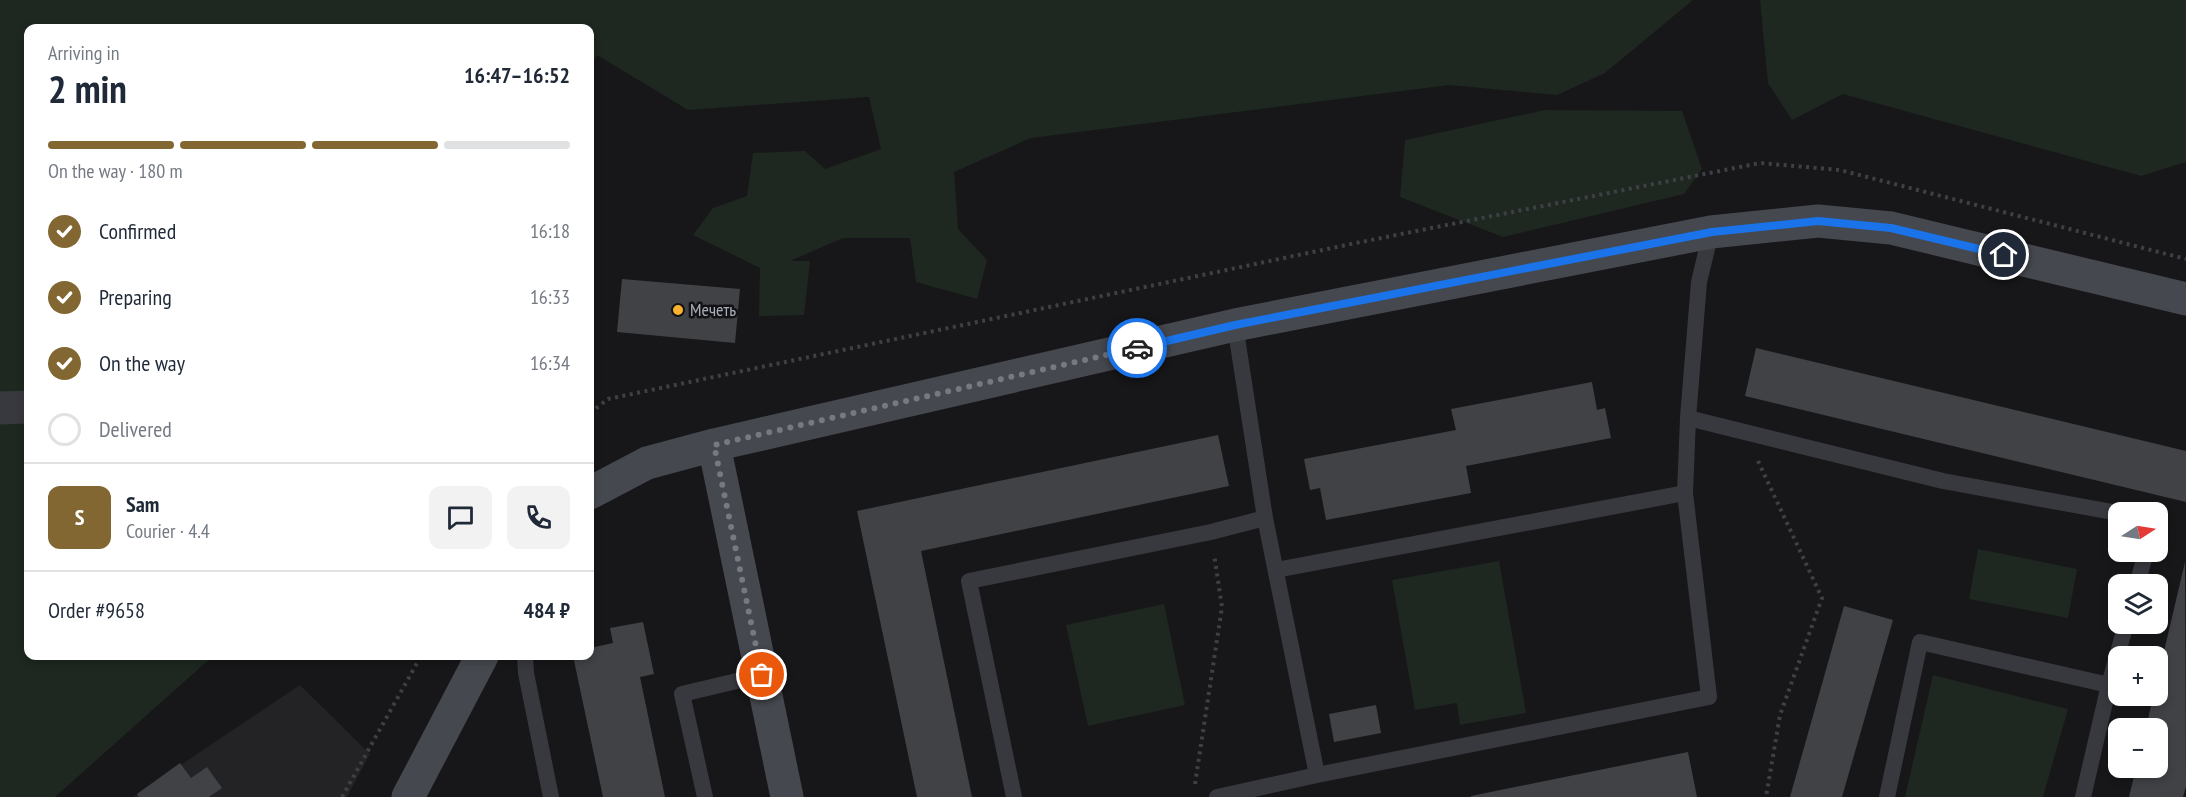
<!DOCTYPE html>
<html lang="en">
<head>
<meta charset="utf-8">
<style>
	body { margin:0; font-family:"PT Sans Narrow",sans-serif; background:#f2f2f3; color:#1f2937; height:100vh; display:flex; flex-direction:column; font-size:22px; white-space:nowrap }
	* { box-sizing:border-box; margin:0 }
	p { font-size:20px; color:#747a83 }
	.icon { flex:none; width:33px; height:33px; fill:none; stroke:currentColor; stroke-width:2; stroke-linecap:round; stroke-linejoin:round }
	.map { position:relative; flex:1; overflow:hidden }
	.details { position:absolute; left:24px; top:24px; width:570px; height:636px; display:flex; flex-direction:column; background:#fff; border-radius:12px; box-shadow:0 3px 9px #0003 }
	.details>* { flex:none }
	.needle { width:39px; rotate:78deg }
	.buttons { position:absolute; left:2108px; top:502px; display:grid; gap:12px }
	.buttons a { display:grid; place-items:center; width:60px; height:60px; border-radius:12px; background:#fff; box-shadow:0 3px 9px #0003; font-size:30px }
	.pin { position:absolute; display:grid; place-items:center; width:51px; height:51px; color:#fff; margin:-26px; border:3px solid #fff; border-radius:50%; box-shadow:0 2px 6px #0007 }
	.courier { position:absolute; display:grid; place-items:center; width:60px; height:60px; margin:-30px; border:4px solid #1a73e8; border-radius:50%; background:#fff; color:#222; box-shadow:0 2px 8px #0007 }
	.head em { font-style:normal; font-weight:700 }
	.head div { display:flex; flex-direction:column-reverse }
	.head { display:flex; align-items:center; justify-content:space-between; height:102px; padding:0 24px }
	h1 { font-size:39px; font-weight:700; line-height:45px }
	.bar { display:grid; grid-template-columns:repeat(4,1fr); gap:9px 6px; align-content:center; height:72px; padding:0 24px }
	.bar i { height:8px; border-radius:4px; background:#e0e1e3 }
	.bar .current { background:#826732 }
	.bar p { grid-column:span 4 }
	.line { display:flex; align-items:center; gap:15px; padding:0 24px; border-top:2px solid #e0e1e3 }
	.line div { flex:1 }
	.round { display:grid; place-items:center; flex:none; width:63px; height:63px; border-radius:12px; background:#f2f2f3 }
	ol { padding:0 24px; list-style:none }
	li { display:flex; align-items:center; gap:18px; height:66px }
	li p { margin-inline-start:auto }
	li .icon { padding:6px; border-radius:50%; background:#826732; color:#fff; stroke-width:4 }
	li:last-child { color:#747a83 }
	li i { width:33px; height:33px; border:3px solid #e0e1e3; border-radius:50% }
	.map>svg:first-child { display:block }
	.built { fill:#232326 }
	.green { fill:#1e2720 }
	.building { fill:#414246 }
	.lines { fill:none; stroke-linecap:round; stroke-linejoin:round }
	.path { stroke:#3e4045; stroke-width:4; stroke-dasharray:3 4.5; stroke-linecap:butt }
	.lane { stroke:#38393e; stroke-width:16 }
	.street { stroke:#38393e; stroke-width:33 }
	.secondary { stroke:#45484e; stroke-width:33 }
	.done { stroke:#757982; stroke-width:6; stroke-dasharray:0 10.8 }
	.route { stroke:#1a73e8; stroke-width:8 }
	.poi-dot { fill:#fbb32d; stroke:#121214; stroke-width:2 }
	.labels { text-anchor:middle; stroke-width:5; stroke-linejoin:round; paint-order:stroke }
	.poi-label { font-size:18px; fill:#a8aeba; stroke:#121214; text-anchor:start }
</style>
</head>
<body>
<div class="map">
<svg width="2186" height="797" viewBox="0 0 2186 797">
	<rect width="100%" height="100%" fill="#171719"/>
	<!-- built -->
	<path class="built" d="M300,685L370,754L347,797H133Z"/>
	<!-- green -->
	<path class="green" d="M0,0H1693L1605,73L1557,95L1449,85L1031,138L954,172L958,229L987,260L977,299L916,282L910,238H843L790,261H810L804,315L759,316L760,268L693,235L713,208L747,196L753,153L805,151L825,169L881,149L869,97L688,110L597,55L590,69V28H28V656H213L55,797H0Z
		M1760,0H2186V162L2141,176L1843,94L1792,120L1768,83Z
		M1545,110L1682,111L1702,169L1684,194L1503,237L1400,197L1405,140Z
		M1978,549L2077,569L2068,618L1969,599Z
		M1499,561L1526,713L1460,725L1457,703L1415,710L1392,580Z
		M1164,604L1185,705L1088,726L1066,625Z
		M1933,675L2068,709L2043,797H1905Z"/>
	<!-- building -->
	<path class="building" d="M622,279L740,289L735,343L617,332Z
		M1756,348L2186,451V502L1745,396Z
		M1592,382L1597,410L1605,408L1611,438L1466,466L1471,493L1326,520L1320,488L1310,490L1304,459L1456,430L1451,409Z
		M1218,435L1229,486L921,551L972,797H917L857,511Z
		M2185,562L2186,786L2183,797H2129L2136,768H2157V729H2146L2153,696H2157V681Z
		M1844,606L1893,620L1842,797H1790Z
		M643,622L654,674L640,677L665,797H603L573,656H590V648L613,643L610,628Z
		M1376,705L1381,733L1334,742L1329,714Z
		M1688,752L1697,797H1471V796Z
		M180,763L191,778L207,767L222,788L209,797H139L137,794Z"/>
	<g class="lines">
		<!-- path -->
		<path class="path" d="M590,413L608,399L1356,243L1760,163L1840,170L2186,259
			M1758,461L1822,598L1780,715L1766,797
			M1195,784L1222,607L1214,554
			M342,797L421,656"/>
		<!-- lane -->
		<path class="lane" d="M1688,418L1943,481L2118,513
			M1265,518L1317,775
			M1276,570L1685,493
			M2137,585L2146,552
			M525,656L526,673L551,797
			M705,797L682,694L762,675
			M1014,797L969,581L1211,532L1265,518L1235,325
			M1217,797L1317,775L1709,697L1685,493L1688,418L1699,282L1711,232
			M1887,797L1920,642L2109,685
			M2083,797L2109,685L2126,624"/>
		<!-- street -->
		<path class="street" d="M0,408L28,407"/>
		<!-- secondary -->
		<path class="secondary" d="M714,445L787,797
			M590,493L647,463L714,445L1235,325L1711,232L1818,221L1891,228L2186,299
			M408,797L482,656"/>
	</g>
	<g class="lines">
		<!-- done -->
		<path class="done" d="M762,675L714,445L1137,348"/>
		<!-- route -->
		<path class="route" d="M1137,348L1235,325L1712,232L1818,221L1891,228L2004,255"/>
	</g>
	<!-- markers -->
	<circle class="poi-dot" cx="678" cy="310" r="6"/>
	<g class="labels">
		<!-- poi labels -->
		<g class="poi-label">
			<text x="690" y="316">Мечеть</text>
		</g>
	</g>
</svg>
<div class="buttons">
<a><svg class="needle" viewBox="-14 -14 28 28"><path d="M0-13l5 13h-10z" fill="#e53935"/><path d="M0 13l5-13h-10z" fill="#747a83"/></svg></a>
<a><svg class="icon" aria-label="layers" viewBox="0 0 24 24"><path d="M12 4l9 5-9 5-9-5zM3 14l9 5 9-5"/></svg></a>
<a>+</a>
<a>−</a>
</div>
<div class="pin" style="left:762px;top:675px;background:#ea580c"><svg class="icon" aria-label="bag" viewBox="0 0 24 24"><path d="M5 8h14l-1 12H6zM9 8a3 3 0 0 1 6 0"/></svg></div>
<div class="pin" style="left:2004px;top:255px;background:#1f2937"><svg class="icon" aria-label="home" viewBox="0 0 24 24"><path d="M3 11l9-7 9 7M6 9v11h12V9"/></svg></div>
<div class="courier" style="left:1137px;top:348px"><svg class="icon" aria-label="car" viewBox="0 0 24 24"><path d="M5 17H2v-5l4-1 3-4h7l3 4 3 1v5h-3M9 17h6M6 11h13"/><circle cx="7" cy="17" r="2"/><circle cx="17" cy="17" r="2"/></svg></div>
<section class="details">
<div class="head"><div><h1>2 min</h1><p>Arriving in</p></div><em>16:47–16:52</em></div>
<div class="bar"><i class="current"></i><i class="current"></i><i class="current"></i><i></i><p>On the way · 180 m</p></div>
<ol>
<li><svg class="icon" aria-label="check" viewBox="0 0 24 24"><path d="M5 12l5 5 9-10"/></svg>Confirmed<p>16:18</p></li>
<li><svg class="icon" aria-label="check" viewBox="0 0 24 24"><path d="M5 12l5 5 9-10"/></svg>Preparing<p>16:33</p></li>
<li><svg class="icon" aria-label="check" viewBox="0 0 24 24"><path d="M5 12l5 5 9-10"/></svg>On the way<p>16:34</p></li>
<li><i></i>Delivered</li>
</ol>
<div class="line" style="height:108px"><b class="round" style="background:#826732;color:#fff">S</b><div><b>Sam</b><p>Courier · 4.4</p></div><a class="round"><svg class="icon" aria-label="chat" viewBox="0 0 24 24"><path d="M4 5h16v11H9l-5 4z"/></svg></a><a class="round"><svg class="icon" aria-label="phone" viewBox="0 0 24 24"><path d="M5 4h4l2 5-3 2q2 4 5 5l2-3 5 2v4C11 20 4 13 5 4z"/></svg></a></div>
<div class="line" style="height:78px"><div>Order #9658</div><b>484 ₽</b></div>
</section>
</div>
</body>
</html>
